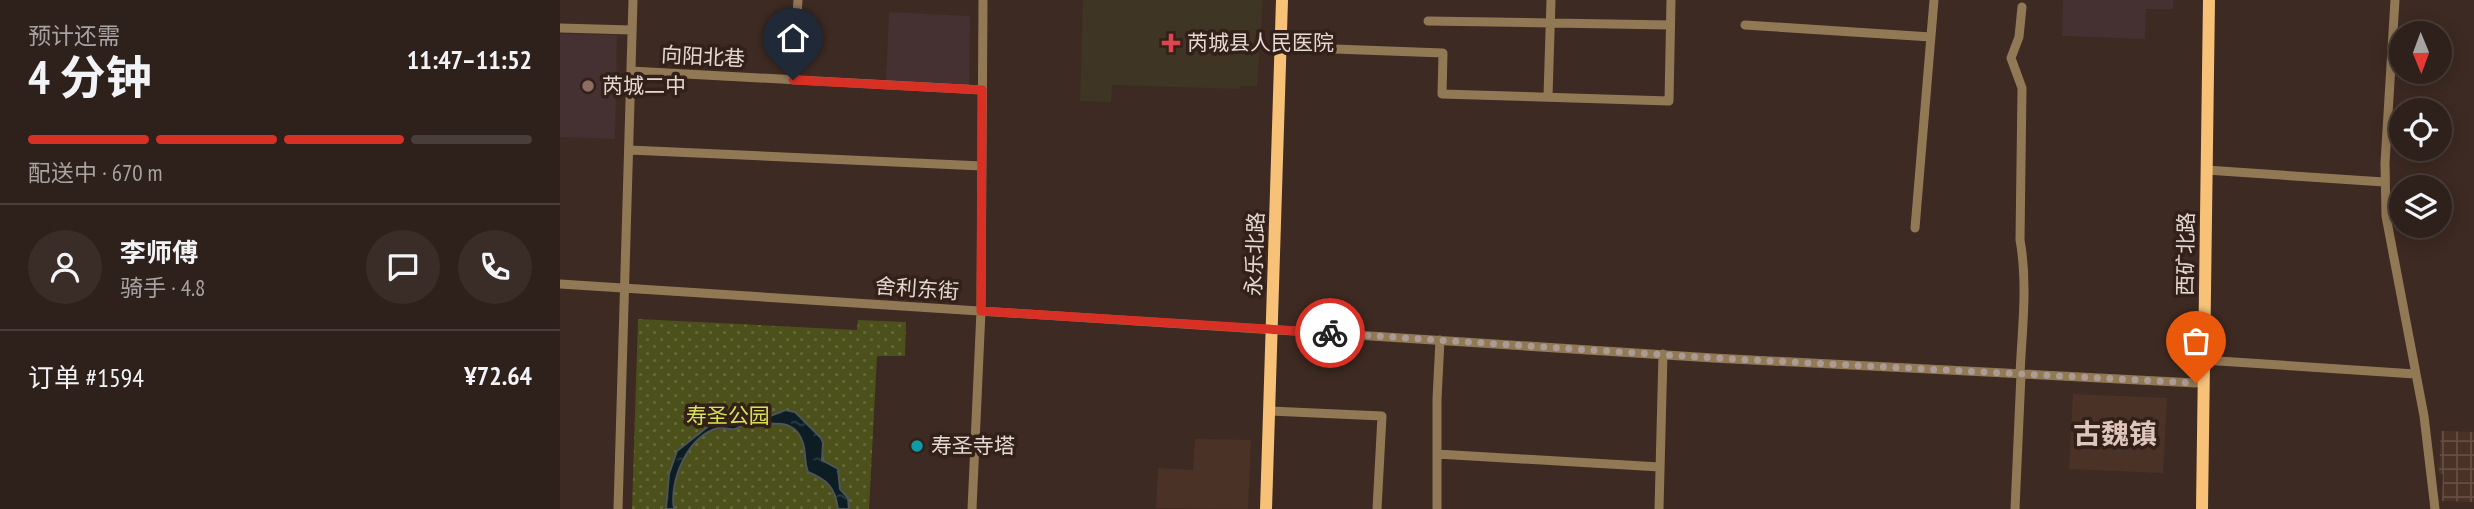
<!DOCTYPE html>
<html lang="zh">
<head>
<meta charset="utf-8">
<style>
	body { margin:0; font-family:"PT Sans Narrow","Noto Sans SC",sans-serif; background:#3a2d27; color:#f1f3f6; height:100vh; display:flex; flex-direction:column; font-size:26px; white-space:nowrap }
	* { box-sizing:border-box; margin:0 }
	p { font-size:23px; color:#a7a3a2 }
	.icon { flex:none; width:38px; height:38px; fill:none; stroke:currentColor; stroke-width:2; stroke-linecap:round; stroke-linejoin:round }
	.map { position:relative; flex:1; overflow:hidden }
	.drawer { display:flex; flex-direction:column; background:#2e201a; width:560px }
	.drawer>* { flex:none }
	.needle { width:46px; rotate:179deg }
	.buttons { position:absolute; left:1829px; top:21px; display:grid; gap:14px }
	.buttons a { display:grid; place-items:center; width:63px; height:63px; border-radius:50%; background:#2e201a; box-shadow:0 4px 18px #0003,0 0 0 2px #493e39; font-size:35px }
	.pin { position:absolute; display:grid; place-items:center; width:60px; height:60px; color:#fff; margin:-72px -30px; border-radius:50% 50% 50% 0; rotate:-45deg; box-shadow:0 0 7px #0007 }
	.pin .icon { rotate:45deg }
	.courier { position:absolute; display:grid; place-items:center; width:70px; height:70px; margin:-35px; border:5px solid #d93025; border-radius:50%; background:#fff; color:#222; box-shadow:0 2px 9px #0007 }
	.head em { font-style:normal; font-weight:700 }
	.head div { display:flex; flex-direction:column-reverse }
	.head { display:flex; align-items:center; justify-content:space-between; height:119px; padding:0 28px }
	h1 { font-size:46px; font-weight:700; line-height:52px }
	.bar { display:grid; grid-template-columns:repeat(4,1fr); gap:10px 7px; align-content:center; height:84px; padding:0 28px }
	.bar i { height:9px; border-radius:5px; background:#493e39 }
	.bar .selected { background:#d93025 }
	.bar p { grid-column:span 4 }
	.line { display:flex; align-items:center; gap:18px; padding:0 28px; border-top:2px solid #493e39 }
	.line div { flex:1 }
	.round { display:grid; place-items:center; flex:none; width:74px; height:74px; border-radius:37px; background:#3a2d27 }
	main { display:flex; flex:1; min-height:0 }
	.map>svg:first-child { display:block }
	.built { fill:#4b3227 }
	.industrial { fill:url(#industrial-grid) }
	.education { fill:#453032 }
	.medical { fill:#3f3525 }
	.grass { fill:url(#grass-dots) }
	.water { fill:url(#water-ripples); stroke:#4d5558; stroke-width:2 }
	.lines { fill:none; stroke-linecap:round; stroke-linejoin:round }
	.minor { stroke:#927956; stroke-width:9 }
	.major { stroke:#f7c278; stroke-width:12 }
	.done { stroke:#aa9b94; stroke-width:7; stroke-dasharray:0 12.6 }
	.route { stroke:#d93025; stroke-width:9 }
	.health-dot { fill:#e0444e; stroke:#322019; stroke-width:2.5 }
	.education-dot { fill:#8d6e63; stroke:#322019; stroke-width:2.5 }
	.culture-dot { fill:#0f9aa8; stroke:#322019; stroke-width:2.5 }
	.labels { text-anchor:middle; stroke-width:7; stroke-linejoin:round; paint-order:stroke }
	.poi-label { font-size:21px; fill:#e4d8d2; stroke:#322019; text-anchor:start }
	.street-label { font-size:21px; fill:#e4d8d2; stroke:#322019 }
	.park-label { font-size:21px; fill:#d7e056; stroke:#322019 }
	.district-label { font-size:28px; font-weight:bold; fill:#dfc6bc; stroke:#322019 }
</style>
</head>
<body>
<main>
<section class="drawer">
<div class="head"><div><h1>4 分钟</h1><p>预计还需</p></div><em>11:47–11:52</em></div>
<div class="bar"><i class="selected"></i><i class="selected"></i><i class="selected"></i><i></i><p>配送中 · 670 m</p></div>
<div class="line" style="height:126px"><a class="round"><svg class="icon" aria-label="person" viewBox="0 0 24 24"><circle cx="12" cy="8" r="4"/><path d="M4 21q1-7 8-7t8 7"/></svg></a><div><b>李师傅</b><p>骑手 · 4.8</p></div><a class="round"><svg class="icon" aria-label="chat" viewBox="0 0 24 24"><path d="M4 5h16v11H9l-5 4z"/></svg></a><a class="round"><svg class="icon" aria-label="phone" viewBox="0 0 24 24"><path d="M5 4h4l2 5-3 2q2 4 5 5l2-3 5 2v4C11 20 4 13 5 4z"/></svg></a></div>
<div class="line" style="height:91px"><div>订单 #1594</div><b>¥72.64</b></div>
</section>
<div class="map">
<svg width="1914" height="509" viewBox="0 0 1914 509">
	<defs>
		<pattern id="industrial-grid" width="8" height="8" patternUnits="userSpaceOnUse" patternTransform="scale(1.75)"><rect width="8" height="8" fill="#4b3227"/><path d="M0 4h8M4 0v8" fill="none" stroke="#654f45"/></pattern>
		<pattern id="grass-dots" width="8" height="8" patternUnits="userSpaceOnUse" patternTransform="scale(1.75)"><rect width="8" height="8" fill="#4c501a"/><path d="M2 2h.1M6 6h.1" fill="none" stroke="#66683a" stroke-width="1.8" stroke-linecap="round"/></pattern>
		<pattern id="water-ripples" width="26" height="14" patternUnits="userSpaceOnUse" patternTransform="scale(1.75)"><rect width="26" height="14" fill="#0c1d23"/><path d="M2 4q2-2 4 0t4 0M15 11q2-2 4 0t4 0" fill="none" stroke="#2f3d42"/></pattern>
	</defs>
	<rect width="100%" height="100%" fill="#3d2a22"/>
	<!-- built -->
	<path class="built" d="M1513,394L1607,398L1603,473L1509,469Z
		M635,439L691,440L688,509L596,508L598,468L633,470Z"/>
	<!-- industrial -->
	<path class="industrial" d="M1881,431L1914,432V502L1882,501L1883,474H1879Z"/>
	<!-- education -->
	<path class="education" d="M1503,0H1613V9H1586L1585,39L1502,36Z
		M329,12L410,16L409,87L326,82Z
		M0,34L57,35L55,139L0,137Z"/>
	<!-- medical -->
	<path class="medical" d="M523,0H703L697,86H680L679,89L552,85L551,102L520,101Z"/>
	<!-- grass -->
	<path class="grass" d="M78,319L297,330L298,320L346,322L345,356H317L309,509H72Z"/>
	<!-- water -->
	<path class="water" d="M225,410L235,412L261,438L263,443L262,460L278,469L280,489L288,498L289,509H278C275,487 267,480 248,472C244,462 246,453 243,443C233,413 208,429 188,421C183,423 180,428 175,429C169,430 164,427 158,428C128,436 109,480 114,509H106L109,474L117,451L155,421L173,420L184,414L208,417Z"/>
	<g class="lines">
		<!-- minor -->
		<path class="minor" d="M1835,0L1825,163L1826,216L1864,416L1875,509
			M868,21L1110,25
			M1185,25L1371,37
			M0,28L72,30
			M720,47L883,53L882,94L1109,101L1111,0
			M71,71L422,90
			M233,80L238,0
			M988,96L991,0
			M69,150L422,166
			M1646,170L1824,182
			M1355,228L1374,0
			M0,284L1153,358L1636,383
			M1643,360L1855,374
			M1460,374C1462,329 1468,284 1460,240L1462,88L1451,58L1459,37L1462,7
			M709,411L822,416L817,509
			M877,454L1100,467
			M58,509L73,0
			M412,509L421,311L423,0
			M877,509V399L880,340
			M1099,509L1103,354
			M1455,509L1461,374"/>
		<!-- major -->
		<path class="major" d="M706,509L722,0
			M1642,509L1649,0"/>
	</g>
	<g class="lines">
		<!-- done -->
		<path class="done" d="M770,333L1153,358L1636,383"/>
		<!-- route -->
		<path class="route" d="M233,80L422,90L421,311L770,333"/>
	</g>
	<!-- markers -->
	<path class="health-dot" d="M607.5 32.5h7v7h7v7h-7v7h-7v-7h-7v-7h7z"/>
	<circle class="education-dot" cx="28" cy="86" r="7"/>
	<circle class="culture-dot" cx="357" cy="446" r="7"/>
	<g class="labels">
		<!-- poi labels -->
		<g class="poi-label">
			<text x="627" y="50">芮城县人民医院</text>
			<text x="42" y="93">芮城二中</text>
			<text x="371" y="453">寿圣寺塔</text>
		</g>
		<!-- street labels -->
		<g class="street-label">
			<text transform="translate(143 57) rotate(3)" y="7">向阳北巷</text>
			<text transform="translate(695 254) rotate(-88)" y="7">永乐北路</text>
			<text transform="translate(1626 254) rotate(-89)" y="7">西矿北路</text>
			<text transform="translate(357 289) rotate(4)" y="7">舍利东街</text>
		</g>
		<!-- park labels -->
		<g class="park-label">
			<text x="168" y="423">寿圣公园</text>
		</g>
		<!-- district labels -->
		<g class="district-label">
			<text x="1555" y="444">古魏镇</text>
		</g>
	</g>
</svg>
<div class="buttons">
<a><svg class="needle" viewBox="-14 -14 28 28"><path d="M0-13l5 13h-10z" fill="#e53935"/><path d="M0 13l5-13h-10z" fill="#a7a3a2"/></svg></a>
<a><svg class="icon" aria-label="locate" viewBox="0 0 24 24"><circle cx="12" cy="12" r="6"/><path d="M12 2v4M12 18v4M2 12h4M18 12h4"/></svg></a>
<a><svg class="icon" aria-label="layers" viewBox="0 0 24 24"><path d="M12 4l9 5-9 5-9-5zM3 14l9 5 9-5"/></svg></a>
</div>
<div class="pin" style="left:1636px;top:383px;background:#ea580c"><svg class="icon" aria-label="bag" viewBox="0 0 24 24"><path d="M5 8h14l-1 12H6zM9 8a3 3 0 0 1 6 0"/></svg></div>
<div class="pin" style="left:233px;top:80px;background:#1f2937"><svg class="icon" aria-label="home" viewBox="0 0 24 24"><path d="M3 11l9-7 9 7M6 9v11h12V9"/></svg></div>
<div class="courier" style="left:770px;top:333px"><svg class="icon" aria-label="bike" viewBox="0 0 24 24"><circle cx="6" cy="16" r="4"/><circle cx="18" cy="16" r="4"/><path d="M6 16l4-8h5l3 8M10 8l3 8H6M13 5h3"/></svg></div>
</div>
</main>
</body>
</html>
